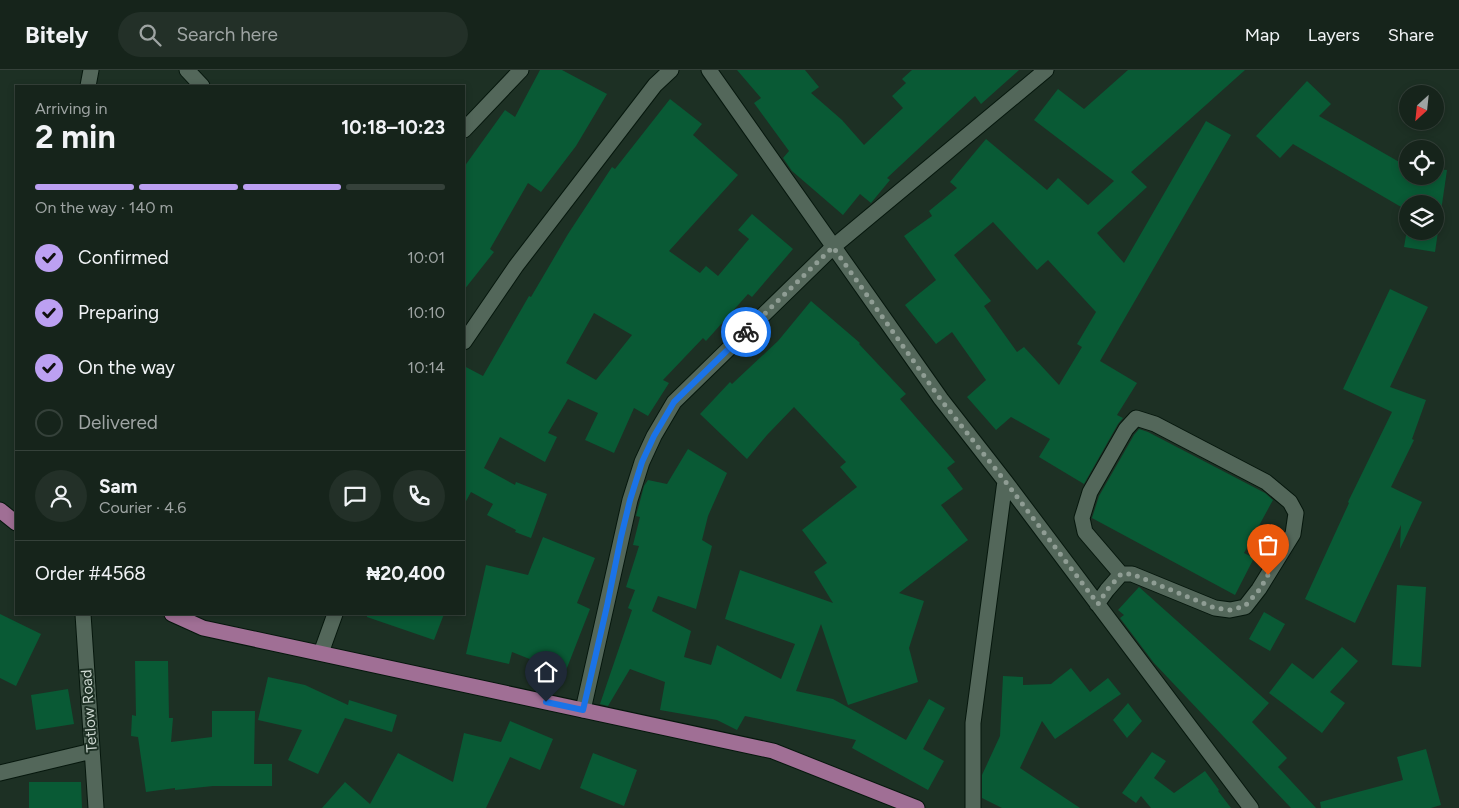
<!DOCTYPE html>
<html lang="en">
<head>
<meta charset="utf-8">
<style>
	body { margin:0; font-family:Figtree,sans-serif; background:#233028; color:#f1f3f6; height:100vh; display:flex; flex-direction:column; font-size:19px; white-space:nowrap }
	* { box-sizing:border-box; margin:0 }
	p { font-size:16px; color:#9ea4a3 }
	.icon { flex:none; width:28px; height:28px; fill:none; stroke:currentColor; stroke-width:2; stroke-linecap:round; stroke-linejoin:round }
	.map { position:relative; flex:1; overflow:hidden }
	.drawer { position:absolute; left:15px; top:15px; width:450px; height:530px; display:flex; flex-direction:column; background:#16241b; border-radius:0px; box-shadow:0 2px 8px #0003,0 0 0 1px #35413a }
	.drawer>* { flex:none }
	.needle { width:32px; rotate:207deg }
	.buttons { position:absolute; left:1399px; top:15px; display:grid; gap:10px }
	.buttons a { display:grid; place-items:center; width:45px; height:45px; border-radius:50%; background:#16241b; box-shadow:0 2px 8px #0003,0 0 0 1px #35413a; font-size:25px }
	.pin { position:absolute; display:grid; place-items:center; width:42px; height:42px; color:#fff; margin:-51px -21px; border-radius:50% 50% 50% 0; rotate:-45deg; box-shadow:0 0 5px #0007 }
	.pin .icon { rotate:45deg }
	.courier { position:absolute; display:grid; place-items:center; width:50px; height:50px; margin:-25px; border:4px solid #1a73e8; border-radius:50%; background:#fff; color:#222; box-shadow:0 1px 6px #0007 }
	.headline em { font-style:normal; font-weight:700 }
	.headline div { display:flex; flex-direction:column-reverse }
	.headline { display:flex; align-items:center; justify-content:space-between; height:85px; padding:0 20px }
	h1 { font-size:32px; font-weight:700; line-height:38px }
	.bar { display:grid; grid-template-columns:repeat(4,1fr); gap:8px 5px; align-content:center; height:60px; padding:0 20px }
	.bar i { height:6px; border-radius:4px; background:#35413a }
	.bar .on { background:#bca0f2 }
	.bar p { grid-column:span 4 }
	.line { display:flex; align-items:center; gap:12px; padding:0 20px; border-top:1px solid #35413a }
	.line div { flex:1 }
	.round { display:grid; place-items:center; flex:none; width:52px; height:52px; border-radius:26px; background:#233028 }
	ol { padding:0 20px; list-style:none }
	li { display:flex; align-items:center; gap:15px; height:55px }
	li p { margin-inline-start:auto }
	li .icon { padding:5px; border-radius:50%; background:#bca0f2; color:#111; stroke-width:4 }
	li:last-child { color:#9ea4a3 }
	li i { width:28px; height:28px; border:2px solid #35413a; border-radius:50% }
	header { display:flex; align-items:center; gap:30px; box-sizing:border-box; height:70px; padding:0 25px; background:#16241b; border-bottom:1px solid #35413a }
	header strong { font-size:24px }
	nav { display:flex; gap:28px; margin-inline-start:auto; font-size:18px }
	.search { width:350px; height:45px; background:#233028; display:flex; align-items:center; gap:12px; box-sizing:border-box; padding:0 18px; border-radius:28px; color:#9ea4a3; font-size:19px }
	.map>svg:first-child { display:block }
	.building { fill:#095a35; fill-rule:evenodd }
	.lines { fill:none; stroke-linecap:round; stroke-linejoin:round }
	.minor-casing { stroke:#06170d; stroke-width:17 }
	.major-casing { stroke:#06170d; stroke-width:17 }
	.minor { stroke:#53675a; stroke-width:15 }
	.major { stroke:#a06f95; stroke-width:15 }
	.done { stroke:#8f9d94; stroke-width:5; stroke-dasharray:0 9 }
	.route { stroke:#1a73e8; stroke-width:6 }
	.labels { text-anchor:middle; stroke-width:4; stroke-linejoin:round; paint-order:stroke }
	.street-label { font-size:15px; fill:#ccd7d0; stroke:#1d3024 }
</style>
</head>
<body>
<header>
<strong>Bitely</strong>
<div class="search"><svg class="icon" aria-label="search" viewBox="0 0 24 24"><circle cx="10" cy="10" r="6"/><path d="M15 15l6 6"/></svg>Search here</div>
<nav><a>Map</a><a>Layers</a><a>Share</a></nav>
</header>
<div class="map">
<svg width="1459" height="738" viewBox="0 0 1459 738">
	<rect width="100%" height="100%" fill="#1d3024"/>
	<!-- building -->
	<path class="building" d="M540,0H562L607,24L576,76L541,122L528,113L490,179L494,182L464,220V97L505,40L515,47Z
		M737,0H805L819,17L811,23L842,50L864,75L903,38L892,26L906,13L902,9L912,0H1019L981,34L975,26L887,108L890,110L871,133L860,124L843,145L792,101L783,88L789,81L754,33L761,28Z
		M1128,0H1245L1131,102L1147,117L1097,163L1124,193L1206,51L1231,65L1100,291L1137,313L1117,345L1123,348L1118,354L1084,414L1039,387L1050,369L1011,347L996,360L967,327L986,310L952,262L936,274L905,235L936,210L904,166L932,146L929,141L957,118L950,112L986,69L1047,120L1058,108L1088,135L1114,111L1034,50L1058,19L1084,39ZM993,152L1037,200L1048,190L1096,242L1077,274L1082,277L1059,315L1024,277L1017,282L984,236L991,231L954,185Z
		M1307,11L1331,34L1319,46L1408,97V106H1435V99L1447,100L1435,182L1404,177L1408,154V161H1435V134H1408V141L1293,74L1280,88L1256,66Z
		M670,29L702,54L693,65L738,105L669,181L700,203L706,196L718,206L749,169L738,160L752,144L793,179L752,227L748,224L706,271L703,268L663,310L669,313L648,346L634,338L614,383L585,370L598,343L568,329L548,363L557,367L545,392L500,367L484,398L515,415L516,412L547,424L531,468L515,462L516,460L487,445L493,434L471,422L464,435V296L483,306L529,226L531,227L568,164L612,97L615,99ZM594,243L632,265L596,310L566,293Z
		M1390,219L1428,237L1390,317L1426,330L1412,369L1414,370L1391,417L1422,432L1400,479L1401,455L1355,553L1305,529L1349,433L1348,432L1392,342L1343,319Z
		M811,231L860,273L859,274L906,324L900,329L955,392L947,398L963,419L941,435L968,470L899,523L924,531L909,578L918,612L848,635L821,554L796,621L833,629L906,670L929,629L945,638L923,679L944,691L928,720L852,678L856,670L745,646L737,660L717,650L660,640L665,612L630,599L608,636L600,634L632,540L628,538L635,520L626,517L639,476L633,475L640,447L636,446L644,416L648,410L667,414L688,379L727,403L708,446L702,470L712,476L696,539L658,526L652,541L691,561L684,587L711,595L717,575L781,609L795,574L725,549L740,500L833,533L814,502L827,493L802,460L857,417L840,397L846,392L794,337L767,365L747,389L700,344L730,312L732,314L778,271Z
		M1139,359L1148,362L1265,423L1273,430L1244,483L1254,488L1235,525L1092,448L1099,426L1134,365Z
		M543,467L595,488L577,533L590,539L565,603L512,582L509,594L466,584L486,495L528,505Z
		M1397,515L1426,517L1421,597L1392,595Z
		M1139,517L1269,633L1252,652L1287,688L1278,697L1316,738H1291L1154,593L1120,548L1124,545L1118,540Z
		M1264,542L1285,554L1270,581L1249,569Z
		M0,544L41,564L16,616L0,608Z
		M367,544H444L434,570L367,547Z
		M1342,577L1358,591L1330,622L1345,633L1322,663L1269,623L1292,593L1313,609Z
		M135,591H168L169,648H173L171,672L212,667V641H255L254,694H272V716H213L175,720V718L146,722L138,667L131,666L132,645L136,646Z
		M1071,598L1090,622L1108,608L1121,624L1055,669L1042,651L1020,698L1080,738H1002L982,728V705L1000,666L1003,606L1023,607V615L1051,614Z
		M268,607L305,615L348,635L349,630L397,645L392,662L345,648L318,704L288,690L302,660L258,650Z
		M68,619L74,654L36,660L31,625Z
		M1128,633L1142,651L1127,668L1113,650Z
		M510,651L553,669L540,700L510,687L486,738H322L345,712L370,734L398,683L453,712L464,663L501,672Z
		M1426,679L1441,735L1431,738H1321L1320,732L1403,710L1397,687Z
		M1152,682L1166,691L1154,708L1174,723L1205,701L1219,720L1218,721L1231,738H1151L1141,726L1136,733L1122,723Z
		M593,683L637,700L624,736L580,718Z
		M29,712H81L82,738H29Z"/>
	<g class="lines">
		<!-- minor casing -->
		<g class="minor-casing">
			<path id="minor" d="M187,0L202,16
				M709,0L941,329L1005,411L1251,738
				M88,16L91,0
				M464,60L521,0
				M464,272L516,196L655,15L671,0
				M1097,534L1107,520L1121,504H1132L1215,538L1230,540L1245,537L1259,519L1293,464L1296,443L1290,432L1266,412L1155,354L1136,348L1126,359L1090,422L1082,448L1085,462L1121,504
				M83,544L96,738
				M321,583L335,544
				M583,640L630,430L642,392L654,366L674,332L833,177L1046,0
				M0,703L92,681
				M973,738V653L1005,411"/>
		</g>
		<!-- major casing -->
		<g class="major-casing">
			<path id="major" d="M0,440L16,453
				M172,544L203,558L773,681L917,738"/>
		</g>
		<!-- minor -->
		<use href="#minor" class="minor"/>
		<!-- major -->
		<use href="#major" class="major"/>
	</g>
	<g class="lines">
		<!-- done -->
		<path class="done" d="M746,262L833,177L941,330L1005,411L1098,534L1107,520L1121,504H1132L1215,538L1230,540L1245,536L1260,519L1268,505"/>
		<!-- route -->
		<path class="route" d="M546,632L583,640L607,536L621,467L630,430L642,392L654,366L674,332L746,262"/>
	</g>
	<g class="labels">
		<!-- street labels -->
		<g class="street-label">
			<text transform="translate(89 641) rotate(-94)" y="5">Tetlow Road</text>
		</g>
	</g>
</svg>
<div class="buttons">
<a><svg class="needle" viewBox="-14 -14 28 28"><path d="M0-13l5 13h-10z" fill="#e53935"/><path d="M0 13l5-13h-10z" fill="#9ea4a3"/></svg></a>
<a><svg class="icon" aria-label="locate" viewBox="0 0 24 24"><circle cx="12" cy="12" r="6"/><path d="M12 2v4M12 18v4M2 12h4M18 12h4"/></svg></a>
<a><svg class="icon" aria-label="layers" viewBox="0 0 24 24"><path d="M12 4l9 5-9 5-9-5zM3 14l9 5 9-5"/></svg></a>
</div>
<div class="pin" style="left:1268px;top:505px;background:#ea580c"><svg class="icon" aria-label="bag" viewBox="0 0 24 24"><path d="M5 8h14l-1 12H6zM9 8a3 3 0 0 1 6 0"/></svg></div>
<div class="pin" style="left:546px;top:632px;background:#1f2937"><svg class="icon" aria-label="home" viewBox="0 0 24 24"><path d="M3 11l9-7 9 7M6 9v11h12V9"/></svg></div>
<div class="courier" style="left:746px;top:262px"><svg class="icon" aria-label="bike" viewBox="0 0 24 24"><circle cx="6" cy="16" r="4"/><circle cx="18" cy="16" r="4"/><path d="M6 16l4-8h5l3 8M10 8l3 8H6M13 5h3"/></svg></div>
<section class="drawer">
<div class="headline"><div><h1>2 min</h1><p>Arriving in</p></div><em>10:18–10:23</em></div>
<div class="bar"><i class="on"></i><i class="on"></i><i class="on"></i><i></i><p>On the way · 140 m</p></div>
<ol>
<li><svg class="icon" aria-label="check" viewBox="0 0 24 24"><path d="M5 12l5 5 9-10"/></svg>Confirmed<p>10:01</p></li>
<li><svg class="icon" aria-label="check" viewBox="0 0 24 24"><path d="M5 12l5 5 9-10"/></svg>Preparing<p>10:10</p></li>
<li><svg class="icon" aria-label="check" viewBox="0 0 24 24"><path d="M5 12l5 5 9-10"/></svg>On the way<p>10:14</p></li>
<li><i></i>Delivered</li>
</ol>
<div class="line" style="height:90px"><a class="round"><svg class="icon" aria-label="person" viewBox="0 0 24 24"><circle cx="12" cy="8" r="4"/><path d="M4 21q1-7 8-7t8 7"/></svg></a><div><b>Sam</b><p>Courier · 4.6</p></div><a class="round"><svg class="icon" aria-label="chat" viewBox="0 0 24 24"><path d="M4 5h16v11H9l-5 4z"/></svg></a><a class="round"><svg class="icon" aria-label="phone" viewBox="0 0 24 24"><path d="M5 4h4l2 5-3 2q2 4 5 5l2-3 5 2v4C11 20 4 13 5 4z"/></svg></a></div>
<div class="line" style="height:65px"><div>Order #4568</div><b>₦20,400</b></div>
</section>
</div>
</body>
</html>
